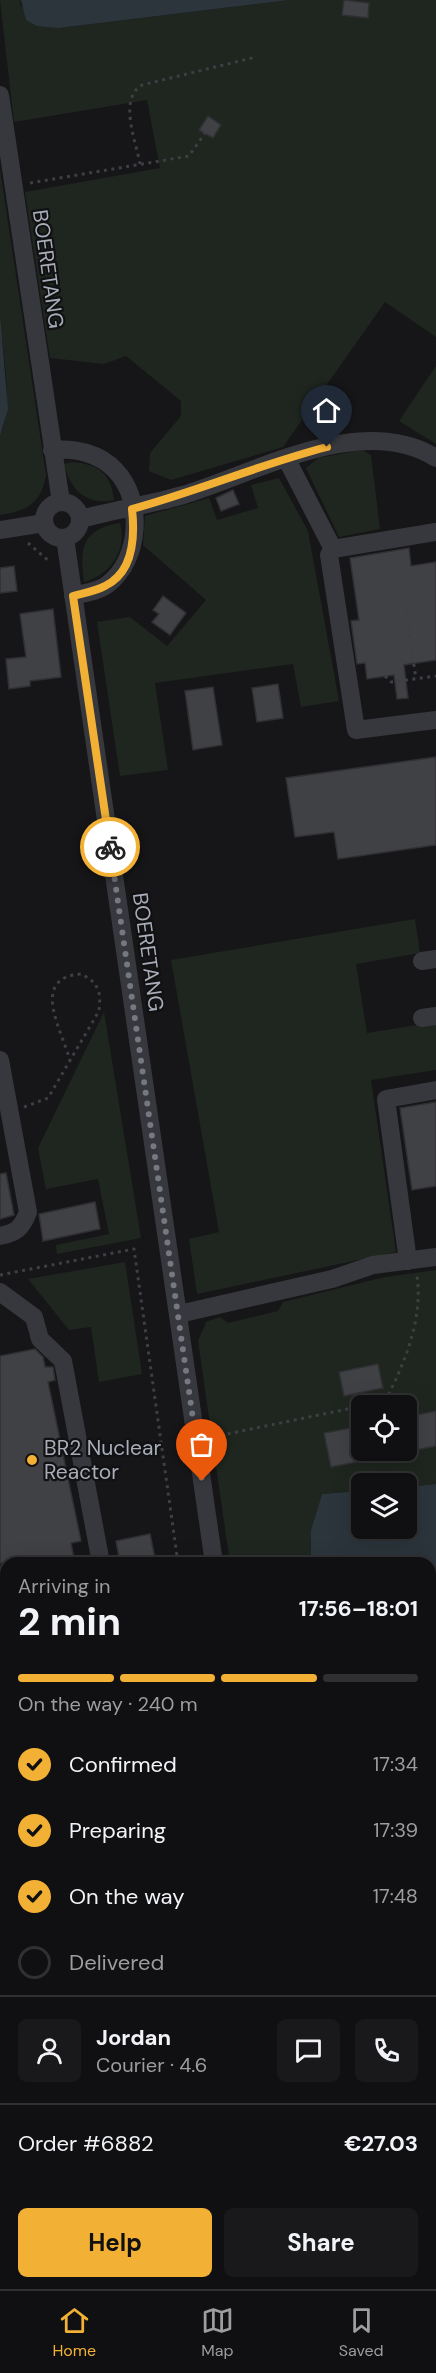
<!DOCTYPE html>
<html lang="en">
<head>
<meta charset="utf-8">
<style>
	body { margin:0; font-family:"DM Sans",sans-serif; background:#19191b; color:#f1f3f6; height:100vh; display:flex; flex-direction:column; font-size:22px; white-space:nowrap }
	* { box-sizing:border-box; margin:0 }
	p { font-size:20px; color:#9c9d9f }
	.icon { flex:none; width:33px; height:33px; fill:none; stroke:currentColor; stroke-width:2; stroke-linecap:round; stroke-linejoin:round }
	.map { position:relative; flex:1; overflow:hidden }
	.side { position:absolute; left:0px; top:1557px; width:436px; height:732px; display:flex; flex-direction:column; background:#101012; border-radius:18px 18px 0 0; box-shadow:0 6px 24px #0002,0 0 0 2px #303032 }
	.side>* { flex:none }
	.fabs { position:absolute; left:351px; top:1395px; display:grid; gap:12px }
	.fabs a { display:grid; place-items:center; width:66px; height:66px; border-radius:9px; background:#101012; box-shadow:0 6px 24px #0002,0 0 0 2px #303032; font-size:30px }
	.pin { position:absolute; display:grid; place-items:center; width:51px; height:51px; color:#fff; margin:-62px -26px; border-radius:50% 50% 50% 0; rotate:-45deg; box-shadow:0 0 6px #0007 }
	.pin .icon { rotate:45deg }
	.courier { position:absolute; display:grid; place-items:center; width:60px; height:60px; margin:-30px; border:4px solid #f2b134; border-radius:50%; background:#fff; color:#222; box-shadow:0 2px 8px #0007 }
	.headline em { font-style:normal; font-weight:700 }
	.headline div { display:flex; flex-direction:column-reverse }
	.headline { display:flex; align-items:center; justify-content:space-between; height:102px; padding:0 18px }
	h1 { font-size:39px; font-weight:700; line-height:45px }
	.bar { display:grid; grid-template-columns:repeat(4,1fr); gap:9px 6px; align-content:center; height:72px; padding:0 18px }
	.bar i { height:8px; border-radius:4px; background:#303032 }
	.bar .selected { background:#f2b134 }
	.bar p { grid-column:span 4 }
	.line { display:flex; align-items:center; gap:15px; padding:0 18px; border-top:2px solid #303032 }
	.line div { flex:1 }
	.round { display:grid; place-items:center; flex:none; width:63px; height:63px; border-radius:9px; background:#19191b }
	ol { padding:0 18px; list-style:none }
	li { display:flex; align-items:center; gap:18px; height:66px }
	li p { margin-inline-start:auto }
	li .icon { padding:6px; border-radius:50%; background:#f2b134; color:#111; stroke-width:4 }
	li:last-child { color:#9c9d9f }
	li i { width:33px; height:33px; border:3px solid #303032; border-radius:50% }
	.button { display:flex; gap:12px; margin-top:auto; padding:12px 18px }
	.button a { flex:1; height:69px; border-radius:9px; background:#f2b134; color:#111; font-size:24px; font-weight:700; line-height:69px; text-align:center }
	.button a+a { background:#19191b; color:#f1f3f6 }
	.dock { display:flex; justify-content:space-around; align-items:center; height:84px; border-top:2px solid #303032; background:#101012; font-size:16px; color:#9c9d9f }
	.dock a { display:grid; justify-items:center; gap:3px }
	.dock .selected { color:#f2b134 }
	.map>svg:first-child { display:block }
	.green { fill:#1e261f; fill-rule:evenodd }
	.water { fill:#2c353c }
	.building { fill:#404145; stroke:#303034; stroke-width:1.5 }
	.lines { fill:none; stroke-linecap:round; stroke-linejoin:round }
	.path { stroke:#3d3f44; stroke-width:3; stroke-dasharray:3 4.5; stroke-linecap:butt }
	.minor { stroke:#37383d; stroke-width:18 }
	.done { stroke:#757880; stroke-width:6; stroke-dasharray:0 10.8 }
	.route { stroke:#f2b134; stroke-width:8 }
	.poi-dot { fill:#f2b134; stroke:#111113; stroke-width:2 }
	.labels { text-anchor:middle; stroke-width:4.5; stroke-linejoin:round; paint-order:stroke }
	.street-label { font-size:21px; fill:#a8adb8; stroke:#111113 }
	.poi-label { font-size:21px; fill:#a8adb8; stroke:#111113; text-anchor:start }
</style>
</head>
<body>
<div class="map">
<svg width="436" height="2289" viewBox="0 0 436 2289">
	<rect width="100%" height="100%" fill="#161618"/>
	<!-- green -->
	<path class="green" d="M0,0H21L20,5L59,28L289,0H436V337L385,302L283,447L171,480L149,471L150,453L181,416V401L126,356L104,364L50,358L25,192L160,168L147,100L14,122Z
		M0,169L46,475C41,504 27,511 0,515V436C15,404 1,348 0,313C0,265 0,217 0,169Z
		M436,366V444L399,421Z
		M362,450L371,455L380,529L339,537L306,468L318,458Z
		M72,462C98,464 111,473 114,500C87,506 70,490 64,464Z
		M279,478L308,531L339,701L301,707L293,664L155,683L168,770L120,776L97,622L130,617L167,646L206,600L143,545L145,516L209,498L217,520L258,508L251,485Z
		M120,523C127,551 111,574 84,582C79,547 83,529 120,523Z
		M415,919L420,953L356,964L367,1033L436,1022V1070L371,1080L396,1252L197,1294L189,1239L219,1232L171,960Z
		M104,1012L141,1238L57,1254L56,1245L109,1234L98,1179L46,1189L38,1148Z
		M125,1262L142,1374L99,1382L91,1327L69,1330L28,1279Z
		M436,1270V1484L407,1487L406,1484H362L361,1491L322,1494L311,1530V1563H230L198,1341L206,1322L220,1317L228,1323L278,1311L283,1302L385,1277ZM362,1406H406V1450H362Z
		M431,1765H436V2289H340L338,2283H430Z
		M6,1803V2283H241L213,2289H0V1805Z"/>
	<!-- water -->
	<path class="water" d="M21,0H289L59,28L37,26L26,20Z
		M0,314L8,409L0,436Z
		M436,1484V1765H430V1563H311V1530L322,1494L361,1491L362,1528H406L407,1487Z"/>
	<!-- building -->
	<path class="building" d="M344,0L369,3L368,18L342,15Z
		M208,116L221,125L213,138L199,130Z
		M233,490L239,504L221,511L216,498Z
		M409,548L411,566L436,562V660L404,665L408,698L397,699L394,675L367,679L365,663L357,664L351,621L359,620L350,558Z
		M14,566L17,591L0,593V568Z
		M163,596L186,613L170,635L152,622L159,614L153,610Z
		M53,609L61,677L30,681V686L9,689L6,659L26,657L20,614Z
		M278,684L283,718L257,722L252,688Z
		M213,687L222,745L193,750L185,691Z
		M436,757V845L338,859L334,832L295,837L286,778Z
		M436,1102V1186L412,1190L400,1108Z
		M6,1173L14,1215L0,1219V1174Z
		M95,1202L100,1229L43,1241L39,1214Z
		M35,1349L43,1357L45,1367H53L55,1380L48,1382L81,1541L71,1543L75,1563H0V1356Z
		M378,1364L383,1388L344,1396L339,1372Z
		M436,1411V1446L406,1452V1417Z
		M362,1426V1461L331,1467L324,1433Z
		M150,1534L156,1563H120L116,1541Z"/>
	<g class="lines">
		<!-- path -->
		<path class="path" d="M140,164C136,141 118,99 142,85L256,57
			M30,183L189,156L205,133
			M28,543L50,562
			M406,612L416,679
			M385,676L391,682L436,676
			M24,1107L48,1098L99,1011L100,996L95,983L82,974C28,977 63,1032 70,1061
			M0,1275L134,1249L178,1563
			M363,1406L385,1401C405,1363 423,1319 417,1276
			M213,1437L362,1406
			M0,1784L6,1782
			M430,1841L436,1840"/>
		<!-- minor -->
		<path class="minor" d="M0,95L61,502
			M52,450C75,448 100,453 116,471C144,500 140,560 108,584C100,591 84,593 73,596
			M286,458L333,549
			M44 520a18 18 0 1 1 36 0a18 18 0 1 1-36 0Z
			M81,519C114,510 149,505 183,495C256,473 363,411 436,458
			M0,530L44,523
			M436,532L333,549L329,555L356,730L436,720
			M65,538L214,1563
			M422,961L436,959
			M422,1018L436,1016
			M0,1060L28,1212C22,1228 16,1233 0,1236
			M408,1261L386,1099L436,1090
			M0,1292L34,1317L40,1339L63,1361L101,1563
			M179,1314L332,1279L373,1265L436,1257
			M0,1716L6,1715
			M0,1865H6
			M319,2283L320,2289
			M142,2289L171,2283"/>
	</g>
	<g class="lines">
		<!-- done -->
		<path class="done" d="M110,847L202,1481"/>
		<!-- route -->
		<path class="route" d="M110,847L73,596C84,593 96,591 105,586C134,572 135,536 132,509C198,491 261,464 327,447"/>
	</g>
	<!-- markers -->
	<circle class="poi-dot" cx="32" cy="1460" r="6"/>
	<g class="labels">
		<!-- street labels -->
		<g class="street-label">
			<text transform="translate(48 269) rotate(82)" y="7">BOERETANG</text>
			<text transform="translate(148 952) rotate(82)" y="7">BOERETANG</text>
		</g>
		<!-- poi labels -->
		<g class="poi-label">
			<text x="44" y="1455">BR2 Nuclear<tspan x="44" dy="24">Reactor</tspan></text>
		</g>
	</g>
</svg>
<div class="fabs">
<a><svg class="icon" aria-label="locate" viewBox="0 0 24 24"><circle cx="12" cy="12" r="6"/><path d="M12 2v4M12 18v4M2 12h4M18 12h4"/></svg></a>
<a><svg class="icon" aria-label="layers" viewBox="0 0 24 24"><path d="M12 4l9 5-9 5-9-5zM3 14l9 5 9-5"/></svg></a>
</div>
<div class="pin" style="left:202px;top:1481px;background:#ea580c"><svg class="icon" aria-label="bag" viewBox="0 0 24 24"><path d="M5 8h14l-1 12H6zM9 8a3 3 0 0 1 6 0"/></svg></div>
<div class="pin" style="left:327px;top:447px;background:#1f2937"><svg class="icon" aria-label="home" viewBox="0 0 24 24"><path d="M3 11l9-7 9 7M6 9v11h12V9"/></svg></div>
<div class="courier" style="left:110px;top:847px"><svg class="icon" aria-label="bike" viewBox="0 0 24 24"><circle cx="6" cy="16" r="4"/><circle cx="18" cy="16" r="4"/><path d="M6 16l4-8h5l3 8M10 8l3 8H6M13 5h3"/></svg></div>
<section class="side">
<div class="headline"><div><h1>2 min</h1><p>Arriving in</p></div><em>17:56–18:01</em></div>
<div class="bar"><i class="selected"></i><i class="selected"></i><i class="selected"></i><i></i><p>On the way · 240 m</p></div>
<ol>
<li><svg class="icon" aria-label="check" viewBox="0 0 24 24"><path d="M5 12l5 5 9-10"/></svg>Confirmed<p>17:34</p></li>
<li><svg class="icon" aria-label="check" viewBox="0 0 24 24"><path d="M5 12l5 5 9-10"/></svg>Preparing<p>17:39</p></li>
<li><svg class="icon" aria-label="check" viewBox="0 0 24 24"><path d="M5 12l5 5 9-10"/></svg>On the way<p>17:48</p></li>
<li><i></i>Delivered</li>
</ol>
<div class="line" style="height:108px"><a class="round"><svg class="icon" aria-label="person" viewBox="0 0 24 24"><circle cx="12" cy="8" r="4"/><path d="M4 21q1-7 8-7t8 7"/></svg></a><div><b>Jordan</b><p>Courier · 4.6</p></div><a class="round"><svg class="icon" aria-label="chat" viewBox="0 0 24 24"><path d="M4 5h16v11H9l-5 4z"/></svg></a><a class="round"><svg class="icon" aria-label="phone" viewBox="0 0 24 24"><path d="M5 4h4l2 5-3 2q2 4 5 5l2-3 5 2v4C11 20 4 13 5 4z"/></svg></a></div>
<div class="line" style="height:78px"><div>Order #6882</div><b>€27.03</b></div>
<div class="button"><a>Help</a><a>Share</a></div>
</section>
</div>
<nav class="dock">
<a class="selected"><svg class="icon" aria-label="home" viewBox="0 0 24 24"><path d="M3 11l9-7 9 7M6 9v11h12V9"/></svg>Home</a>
<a><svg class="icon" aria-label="map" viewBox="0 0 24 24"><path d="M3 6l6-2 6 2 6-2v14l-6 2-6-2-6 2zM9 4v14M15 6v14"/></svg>Map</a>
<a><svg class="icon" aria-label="saved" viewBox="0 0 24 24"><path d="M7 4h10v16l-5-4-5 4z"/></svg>Saved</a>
</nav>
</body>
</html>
